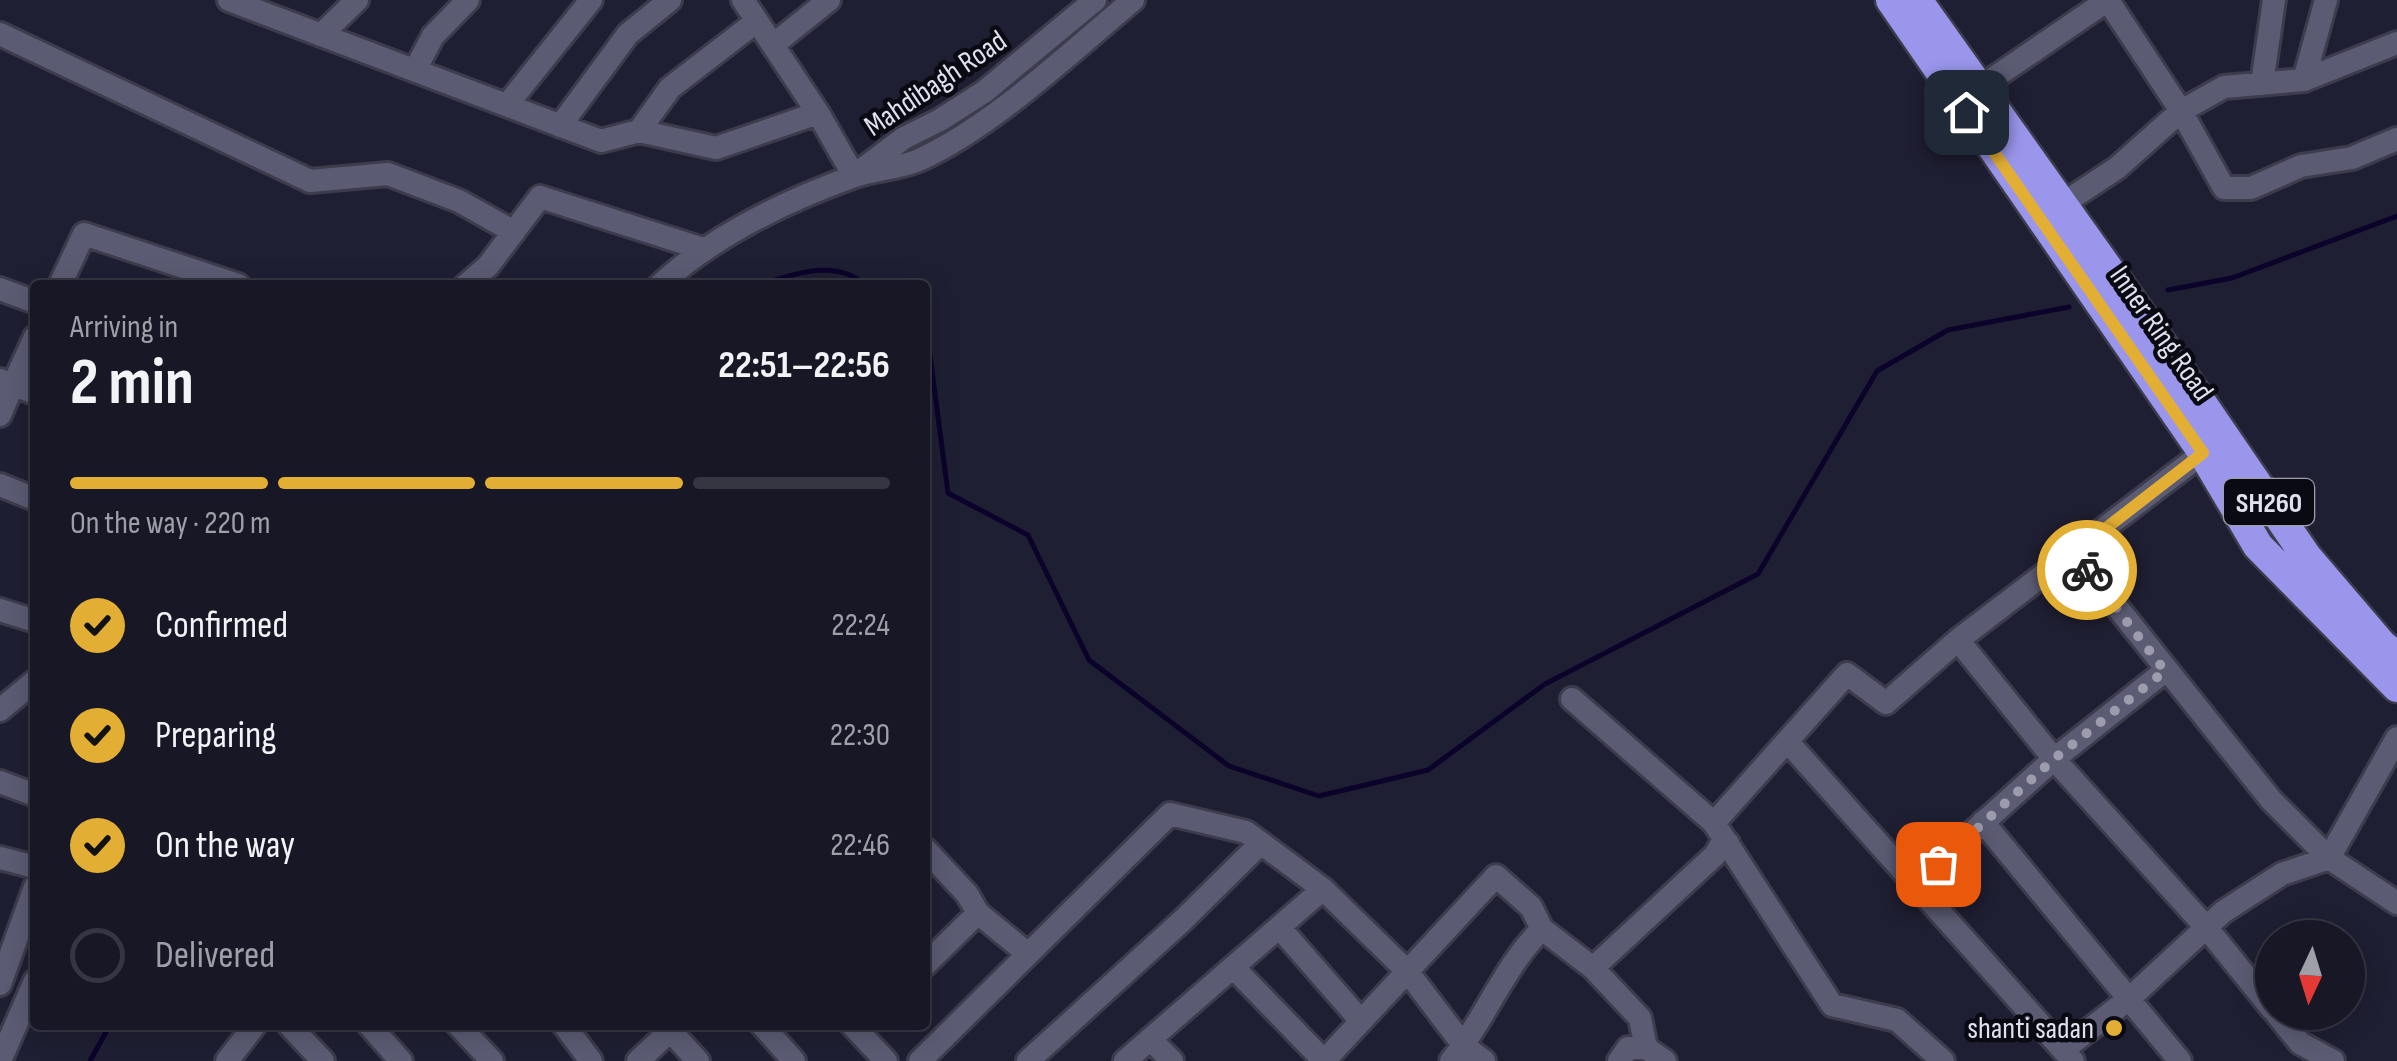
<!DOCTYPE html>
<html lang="en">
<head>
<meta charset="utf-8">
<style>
	body { margin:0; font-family:"Sofia Sans Condensed",sans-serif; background:#20202e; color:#f1f3f6; height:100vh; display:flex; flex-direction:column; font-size:38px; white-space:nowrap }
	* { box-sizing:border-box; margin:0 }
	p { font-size:32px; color:#9e9fa7 }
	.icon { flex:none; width:55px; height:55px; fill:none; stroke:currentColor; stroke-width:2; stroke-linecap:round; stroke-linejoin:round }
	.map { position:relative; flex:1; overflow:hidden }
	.details { position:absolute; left:30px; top:280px; width:900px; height:750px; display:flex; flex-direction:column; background:#171726; border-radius:10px; box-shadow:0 5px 25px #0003,0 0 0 2px #363643 }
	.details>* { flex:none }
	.needle { width:65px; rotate:184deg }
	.controls { position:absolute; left:2255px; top:920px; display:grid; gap:20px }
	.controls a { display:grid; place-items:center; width:110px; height:110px; border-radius:50%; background:#171726; box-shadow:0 5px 25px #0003,0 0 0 2px #363643; font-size:50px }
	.pin { position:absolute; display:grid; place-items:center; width:85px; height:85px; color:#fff; margin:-42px; border-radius:20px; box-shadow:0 5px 15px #0006 }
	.courier { position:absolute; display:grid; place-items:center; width:100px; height:100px; margin:-50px; border:8px solid #e2af34; border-radius:50%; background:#fff; color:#222; box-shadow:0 2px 12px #0007 }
	.overview em { font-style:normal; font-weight:700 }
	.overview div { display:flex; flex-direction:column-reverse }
	.overview { display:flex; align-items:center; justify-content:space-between; height:170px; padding:0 40px }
	h1 { font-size:65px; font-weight:700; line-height:75px }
	.bar { display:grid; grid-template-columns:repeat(4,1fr); gap:15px 10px; align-content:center; height:120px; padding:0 40px }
	.bar i { height:12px; border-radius:8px; background:#363643 }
	.bar .on { background:#e2af34 }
	.bar p { grid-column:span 4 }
	ol { padding:0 40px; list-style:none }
	li { display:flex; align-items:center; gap:30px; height:110px }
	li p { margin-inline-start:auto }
	li .icon { padding:10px; border-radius:50%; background:#e2af34; color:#111; stroke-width:4 }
	li:last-child { color:#9e9fa7 }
	li i { width:55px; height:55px; border:5px solid #363643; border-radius:50% }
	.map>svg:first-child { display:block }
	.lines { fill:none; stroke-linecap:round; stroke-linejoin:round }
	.stream { stroke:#0c032b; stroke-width:5 }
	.minor-casing { stroke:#3d3c4d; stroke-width:28 }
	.highway-casing { stroke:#3d3c4d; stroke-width:35 }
	.minor { stroke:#5b5b73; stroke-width:22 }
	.highway { stroke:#9a96ec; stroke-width:30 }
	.done { stroke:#9c9cad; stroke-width:10; stroke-dasharray:0 18 }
	.route { stroke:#e2af34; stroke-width:12 }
	.poi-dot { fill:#e2af34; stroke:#0a0a13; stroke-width:4 }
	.labels { text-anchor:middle; stroke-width:9; stroke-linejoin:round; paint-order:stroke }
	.shield { fill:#0a0a13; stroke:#a0a0ac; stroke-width:2.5 }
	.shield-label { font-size:28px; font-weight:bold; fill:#e0e0ee }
	.street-label { font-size:30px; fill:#e0e0ee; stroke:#0a0a13 }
	.poi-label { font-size:30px; fill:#e0e0ee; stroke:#0a0a13; text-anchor:end }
</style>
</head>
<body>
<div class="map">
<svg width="2397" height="1061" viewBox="0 0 2397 1061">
	<rect width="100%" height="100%" fill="#1f1f33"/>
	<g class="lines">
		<!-- stream -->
		<path class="stream" d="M760,285C793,274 837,258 865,285
			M2168,290L2232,278L2397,216
			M925,343L929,348L948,493L1028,535L1089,660L1229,766L1319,796L1428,770L1545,684L1758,574L1877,371L1948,330L2069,307
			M90,1061L110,1025"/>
		<!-- minor casing -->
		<g class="minor-casing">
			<path id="minor" d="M229,0L601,141L639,131L716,148L818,113
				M743,0L818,113L854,176
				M2109,2L2181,111L2224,87L2304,80L2397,43
				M0,34L310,181L388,174L459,201L514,232
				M321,35L357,0
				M773,45L829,0
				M415,70L433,36L468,0
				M2304,80L2326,0
				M2262,84L2274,0
				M1979,88L2108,0
				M507,105L591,0
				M560,126L628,34L670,0
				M639,131L670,88L757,21
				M860,171L904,138L940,120L984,92L1095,0
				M2061,205L2117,168L2181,111L2224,188H2251L2301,166L2352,158L2397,139
				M60,285L84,234L238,285
				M466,285L488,266L540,197L703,249
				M660,285C714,235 783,202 852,177C874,169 898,169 919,160C992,127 1071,52 1133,0
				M0,289L35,302
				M0,380L13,385L35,337
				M0,415L13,385L35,393
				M0,485L35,499
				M2074,553L2271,800L2329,858L2397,738
				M0,610L35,621
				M1958,640L2054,759L2206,927L2272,1009
				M1572,699L1714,823L1832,1005L1897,1020L1943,1061
				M0,710L35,681
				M1787,741L2073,1061
				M0,782L35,795
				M1983,822L2180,1061
				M1714,823L1847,674L1886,703L1958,640L2203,453
				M925,849L967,894L978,913L925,965
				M0,858L35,867
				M1915,884L2054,759L2165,671
				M978,913L1028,954
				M1279,927L1361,1021
				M1233,967L1324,1061L1496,876L1531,907L1542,929L1593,968L1640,1018L1646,1048
				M1593,968L1715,855L1722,843H1728
				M0,984L35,887
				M2275,1012L2300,1043L2333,1061
				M289,1025L323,1061
				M369,1025L401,1061
				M458,1025L492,1061
				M564,1025L591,1061
				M665,1025L698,1061
				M762,1025L794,1061
				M852,1025L886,1061
				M1150,1039L1172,1061
				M2063,1050L2130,998L2223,912L2282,874L2329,858L2397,903
				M0,1061L35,981
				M227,1061L255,1025
				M638,1061L670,1031
				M920,1061L1170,814L1246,832L1323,889
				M1028,1061L1183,920L1261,843
				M1125,1061L1323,889L1407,971L1464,1046L1484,1061
				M1451,1061C1485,1020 1504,966 1542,929
				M1619,1061L1628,1048H1646L1665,1061"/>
		</g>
		<!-- highway casing -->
		<g class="highway-casing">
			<path id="highway" d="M1891,0L2200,448L2258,546L2397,687
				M1917,0L2155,335L2306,556L2382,645L2397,657"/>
		</g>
		<!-- minor -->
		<use href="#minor" class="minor"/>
		<!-- highway -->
		<use href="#highway" class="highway"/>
	</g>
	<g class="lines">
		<!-- done -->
		<path class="done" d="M1938,864L2054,759L2165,671L2087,570"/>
		<!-- route -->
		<path class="route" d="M1966,112L2203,453L2074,553L2087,570"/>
	</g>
	<!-- markers -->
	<circle class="poi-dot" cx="2114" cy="1028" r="10"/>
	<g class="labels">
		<!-- shield labels -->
		<rect class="shield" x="2224" y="479" width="90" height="46" rx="8"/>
		<g class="shield-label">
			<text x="2269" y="512">SH260</text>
		</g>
		<!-- street labels -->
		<g class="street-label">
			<text transform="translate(935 83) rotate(-34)" y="10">Mahdibagh Road</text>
			<text transform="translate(2162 333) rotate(55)" y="10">Inner Ring Road</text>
		</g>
		<!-- poi labels -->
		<g class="poi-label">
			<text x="2094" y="1038">shanti sadan</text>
		</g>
	</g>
</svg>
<div class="controls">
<a><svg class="needle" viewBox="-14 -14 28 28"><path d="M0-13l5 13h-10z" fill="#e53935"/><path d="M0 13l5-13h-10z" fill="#9e9fa7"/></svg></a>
</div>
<div class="pin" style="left:1938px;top:864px;background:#ea580c"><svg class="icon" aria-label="bag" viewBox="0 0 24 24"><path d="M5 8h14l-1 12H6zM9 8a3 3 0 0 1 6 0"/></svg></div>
<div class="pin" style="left:1966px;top:112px;background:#1f2937"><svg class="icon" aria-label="home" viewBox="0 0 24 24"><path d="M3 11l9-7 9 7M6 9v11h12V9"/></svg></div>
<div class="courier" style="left:2087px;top:570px"><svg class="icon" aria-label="bike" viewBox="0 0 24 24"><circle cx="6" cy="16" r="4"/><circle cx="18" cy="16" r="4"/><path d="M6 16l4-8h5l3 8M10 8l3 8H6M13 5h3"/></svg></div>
<section class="details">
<div class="overview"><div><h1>2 min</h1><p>Arriving in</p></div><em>22:51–22:56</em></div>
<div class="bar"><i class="on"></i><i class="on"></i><i class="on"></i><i></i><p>On the way · 220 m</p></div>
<ol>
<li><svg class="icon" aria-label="check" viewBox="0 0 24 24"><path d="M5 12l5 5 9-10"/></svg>Confirmed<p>22:24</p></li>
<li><svg class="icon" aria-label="check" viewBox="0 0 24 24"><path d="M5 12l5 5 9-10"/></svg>Preparing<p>22:30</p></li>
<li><svg class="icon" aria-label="check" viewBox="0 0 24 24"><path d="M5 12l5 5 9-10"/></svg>On the way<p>22:46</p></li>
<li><i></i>Delivered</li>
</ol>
</section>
</div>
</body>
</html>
